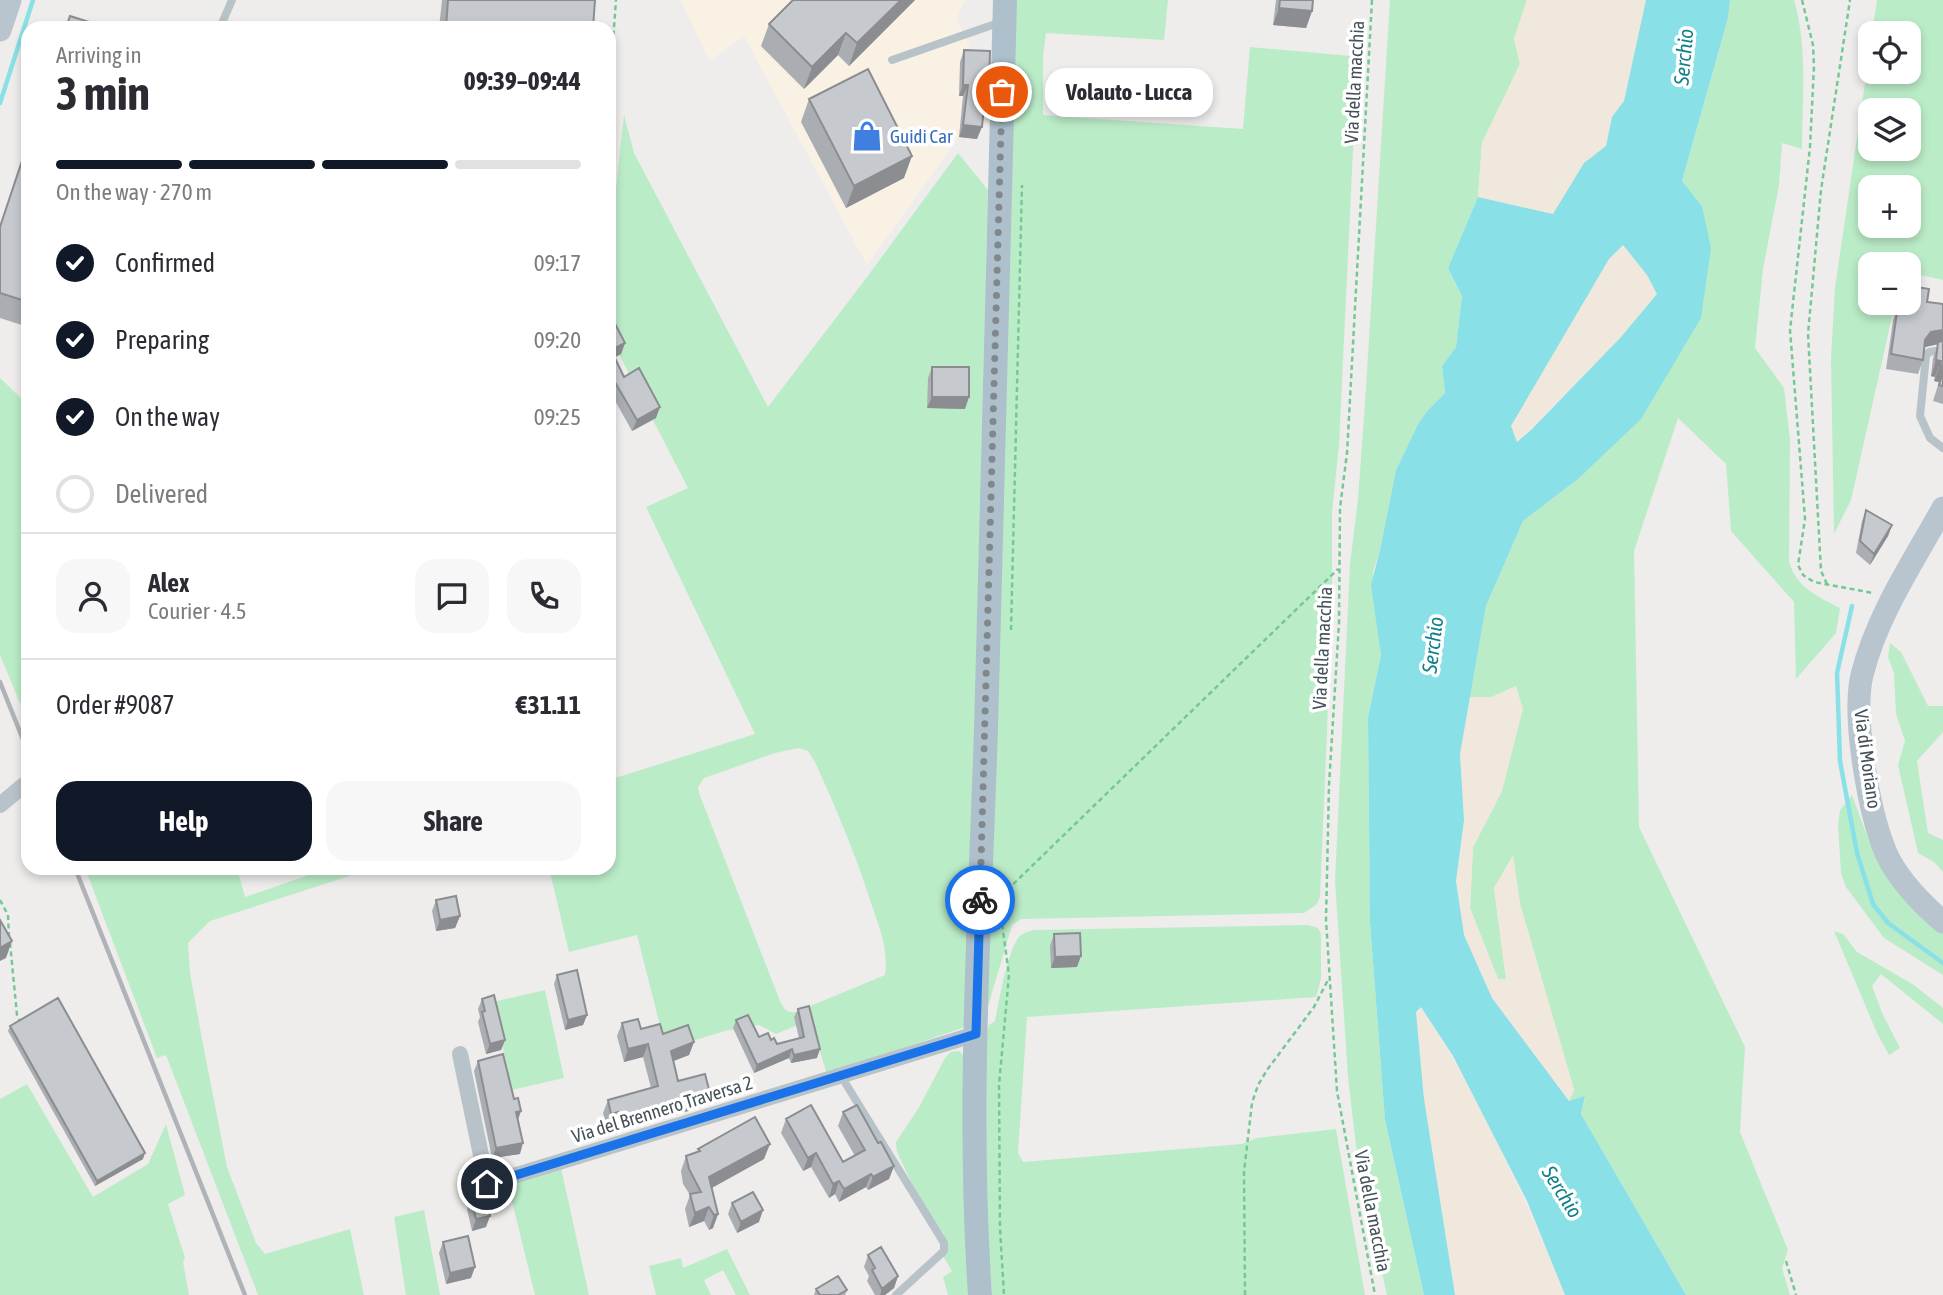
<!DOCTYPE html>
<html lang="en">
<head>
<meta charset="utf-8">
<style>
	body { margin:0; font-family:"Asap Condensed",sans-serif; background:#f7f7f7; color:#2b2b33; height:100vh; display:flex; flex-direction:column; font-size:26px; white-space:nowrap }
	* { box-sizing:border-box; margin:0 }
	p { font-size:23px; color:#7c7c81 }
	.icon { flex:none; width:38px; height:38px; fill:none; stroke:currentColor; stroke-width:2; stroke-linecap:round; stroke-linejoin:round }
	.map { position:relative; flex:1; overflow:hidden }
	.sheet { position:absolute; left:21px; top:21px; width:595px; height:854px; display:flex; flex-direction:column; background:#fff; border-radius:21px; box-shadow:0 4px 10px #0003 }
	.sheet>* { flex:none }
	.buttons { position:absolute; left:1858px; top:21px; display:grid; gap:14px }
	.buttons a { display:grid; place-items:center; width:63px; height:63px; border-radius:14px; background:#fff; box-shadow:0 4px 10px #0003; font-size:35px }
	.pin { position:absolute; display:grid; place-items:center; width:60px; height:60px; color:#fff; margin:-30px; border:4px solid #fff; border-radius:50%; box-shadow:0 2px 7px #0007 }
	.courier { position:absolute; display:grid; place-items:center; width:70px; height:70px; margin:-35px; border:5px solid #1a73e8; border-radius:50%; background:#fff; color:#222; box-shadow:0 2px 9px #0007 }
	.bubble { position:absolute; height:49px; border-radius:21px; background:#fff; box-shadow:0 4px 10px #0003; font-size:23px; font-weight:700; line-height:49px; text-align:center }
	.headline em { font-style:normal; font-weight:700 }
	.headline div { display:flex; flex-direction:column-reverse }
	.headline { display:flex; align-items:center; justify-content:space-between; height:119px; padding:0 35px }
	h1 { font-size:46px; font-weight:700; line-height:52px }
	.bar { display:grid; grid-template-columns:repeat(4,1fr); gap:10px 7px; align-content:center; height:84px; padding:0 35px }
	.bar i { height:9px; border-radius:5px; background:#e1e1e2 }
	.bar .current { background:#111827 }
	.bar p { grid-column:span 4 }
	.line { display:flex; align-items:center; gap:18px; padding:0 35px; border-top:2px solid #e1e1e2 }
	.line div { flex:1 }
	.round { display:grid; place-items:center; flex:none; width:74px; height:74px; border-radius:21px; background:#f7f7f7 }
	ol { padding:0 35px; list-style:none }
	li { display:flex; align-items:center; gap:21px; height:77px }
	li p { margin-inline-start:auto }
	li .icon { padding:7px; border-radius:50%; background:#111827; color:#fff; stroke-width:4 }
	li:last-child { color:#7c7c81 }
	li i { width:38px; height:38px; border:4px solid #e1e1e2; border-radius:50% }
	.button { display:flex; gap:14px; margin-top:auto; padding:14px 35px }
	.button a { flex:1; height:80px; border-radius:21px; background:#111827; color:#fff; font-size:28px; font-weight:700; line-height:80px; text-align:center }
	.button a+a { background:#f7f7f7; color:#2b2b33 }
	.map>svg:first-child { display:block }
	.commercial { fill:#faf1e5 }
	.green { fill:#bbecc8; fill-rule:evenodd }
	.sand { fill:#f0e8dd }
	.water { fill:#8ae0e7; fill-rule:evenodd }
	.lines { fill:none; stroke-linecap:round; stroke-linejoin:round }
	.stream { stroke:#8ae0e7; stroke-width:4.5 }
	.path { stroke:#75c894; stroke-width:2.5; stroke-dasharray:5 3.5; stroke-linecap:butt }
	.lane { stroke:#b8c3c9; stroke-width:8 }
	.street { stroke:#b8c3c9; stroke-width:16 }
	.secondary { stroke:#b8c5ce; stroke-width:23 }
	.primary { stroke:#adc0cb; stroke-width:24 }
	.rail { stroke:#afb3b7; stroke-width:4.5 }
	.wall { fill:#aaaeb2 }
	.shaded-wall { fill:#8b8d91 }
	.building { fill:#c6cacf; stroke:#8b8d91; stroke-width:2 }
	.done { stroke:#80888c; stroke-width:7; stroke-dasharray:0 12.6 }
	.route { stroke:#1a73e8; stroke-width:9 }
	.labels { text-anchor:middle; stroke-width:7; stroke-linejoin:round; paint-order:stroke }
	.street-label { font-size:19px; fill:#455259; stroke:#fff }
	.shop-label { font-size:19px; fill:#366cbe; stroke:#fff; text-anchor:start }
	.water-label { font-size:21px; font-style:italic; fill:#12808a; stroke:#fff }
</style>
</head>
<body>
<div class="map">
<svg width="1943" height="1295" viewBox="0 0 1943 1295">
	<rect width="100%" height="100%" fill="#efecec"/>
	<!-- commercial -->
	<path class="commercial" d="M680,0H965L956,20L969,43L959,137L867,265L744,36L710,61Z"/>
	<!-- green -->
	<path class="green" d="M1016,0H1168L1164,40L1046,33L1043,57V115L1243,129L1250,47L1351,56L1357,66L1339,445L1332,512V611L1320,897L1316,905L1304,913L1021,919L1012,925L986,1013Z
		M1390,0H1527L1514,39L1520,64L1482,143L1478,197L1448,268L1462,296L1456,347L1442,366L1445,393L1428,410L1418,424L1396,470L1380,550L1373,572L1381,655L1368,717L1370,922L1385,1120L1424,1295H1387L1359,1171L1348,1077L1335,881L1350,564L1358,499L1365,403Z
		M1730,0H1794C1808,47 1802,100 1802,149L1782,143L1779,185L1763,269L1755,348L1784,388L1790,440L1789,562C1798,589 1816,595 1840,608L1836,633L1796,679L1794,602L1731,531L1726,464L1678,418L1634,551L1639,827L1745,1047L1740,1132L1788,1250L1782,1268L1790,1295H1686L1581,1114L1585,1097L1569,1101L1574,1090L1520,904L1513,857L1494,888L1506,979H1498L1470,908L1473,847L1502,791L1491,697H1470L1486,606L1523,521L1578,479L1702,206L1682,181L1728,18Z
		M1877,0H1943V280L1916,274L1909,298V264H1871V303H1908L1905,313L1899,312L1892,317L1851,500L1834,534L1831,359L1835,288L1871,42V72H1909V33H1872ZM1871,110H1909V149H1871ZM1871,187H1909V226H1871Z
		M624,115L634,153L768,407L867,277L958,153L988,190L967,1022L962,1028L827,1074L810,1020L776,1034L759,1025L725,1031L666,1049L637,935L569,952L549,868H609V780L755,734L646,507L688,488L609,335V226L613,217ZM799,748L808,751L815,762C836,808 855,853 870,900C878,924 889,949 885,975L796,1012C786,1013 784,1009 780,1001L699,793L698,787L704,778L775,753Z
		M0,378L28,405V722L0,655Z
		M1890,643L1901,652L1928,706H1943V732L1917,761L1928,833L1943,840V872L1934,862L1918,853L1898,765L1905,741L1896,714L1894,673L1888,657Z
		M1852,795L1869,841L1891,877L1943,929V975L1884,938L1846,887L1841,873L1838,825L1840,810Z
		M85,868H237L245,897L329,868H374L210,921L188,943L190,973L202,1039L227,1167L256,1243L265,1254L350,1229L364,1295H258L166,1055L157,1058Z
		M1308,925L1318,928L1321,934V979L1316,997L1027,1017L1018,1153L1023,1162L1242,1144L1257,1138L1336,1129L1365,1295H992L985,1200L986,1034L989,1025L995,1021C999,1001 1007,954 1018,938C1022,933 1027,932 1033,930Z
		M1834,931L1843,934L1857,952L1914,985L1943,1008V1024L1881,974L1872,986L1883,1015L1900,1048L1889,1055L1877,1033Z
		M545,990L564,1078L512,1090L493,1002Z
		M959,1051L963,1055L972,1295H948L943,1277L952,1271L943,1256L946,1246L943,1233L919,1199L897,1152L896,1142L918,1109L945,1058L951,1052Z
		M27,1084L93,1197L148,1164L166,1124L185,1195L168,1204L185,1258L183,1262L189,1295H0V1099Z
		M561,1168L589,1295H535L508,1185Z
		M424,1210L440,1295H406L394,1217Z
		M727,1249L750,1295H736L723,1270L704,1280L711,1295H656L649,1266L681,1258L683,1268Z"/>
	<!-- sand -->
	<path class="sand" d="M1527,0H1646L1624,101L1612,117L1606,146L1584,164L1553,214L1478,197L1482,143L1520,64L1514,39Z
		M1623,245L1647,275L1657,294L1621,337L1517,442L1511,426L1609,259Z
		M1516,686L1523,709L1502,791L1473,847L1470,908L1498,979H1506L1494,888L1513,855L1520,904L1574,1090L1569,1101L1492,998L1464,935L1456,881L1464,820L1460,754L1470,697H1491Z
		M1421,1007C1479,1097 1524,1195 1565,1295H1455L1424,1099L1416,1012Z"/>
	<!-- water -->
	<path class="water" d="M1646,0H1730L1728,18L1682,181L1702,206L1711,248L1701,318L1641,419L1578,479L1523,521L1486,606L1460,754L1464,820L1456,881L1464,935L1492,998L1569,1101L1585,1096L1581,1114L1686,1295H1565L1527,1201L1453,1056L1421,1007L1416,1012L1424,1099L1455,1295H1424L1385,1120L1370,922L1368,717L1381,655L1371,585L1380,550L1396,470L1418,424L1428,410L1445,393L1442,366L1456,347L1462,296L1448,268L1478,197L1553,214L1584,163L1606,146L1612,117L1624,101ZM1623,245L1647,275L1657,294L1621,337L1531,430L1517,442L1511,426L1609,259Z"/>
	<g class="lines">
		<!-- stream -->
		<path class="stream" d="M0,103L33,0
			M1852,606L1837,673L1840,761L1857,853L1873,904L1888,923L1943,963"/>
		<!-- path -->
		<path class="path" d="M1372,0L1347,453L1340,508L1339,623L1329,785L1326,920L1337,1091L1375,1295
			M1802,0L1813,45L1814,66L1810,147L1790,330L1805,519L1798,565L1803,575L1814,582L1873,593
			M609,95L616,0
			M1827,584L1821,571L1808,334L1821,190L1850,0
			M1011,630L1022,185
			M1001,896L1338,569
			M0,900L8,915L9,937
			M1001,916L1009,975L999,1085L1000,1228L1004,1295
			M10,943L17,1015L21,1023
			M1786,1261L1796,1295
			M1245,1295L1244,1172L1252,1103L1258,1085L1267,1070L1314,1007L1328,980"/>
		<!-- lane -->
		<path class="lane" d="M220,28L232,0
			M892,60L1001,22
			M1943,350L1929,352L1926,356L1920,416L1930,438L1943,448
			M841,1076L944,1243V1251L896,1295"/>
		<!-- street -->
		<path class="street" d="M0,805L24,785
			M460,1054L487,1184L976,1034"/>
		<!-- secondary -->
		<path class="secondary" d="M0,30L10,0
			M1943,508C1913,562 1877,615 1862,675C1852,717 1869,813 1886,853C1898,880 1921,903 1943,922"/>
		<!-- primary -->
		<path class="primary" d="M980,1295C967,1107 980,917 986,729C993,486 999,243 1005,0"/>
		<!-- rail -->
		<path class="rail" d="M0,682L28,752
			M75,868L245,1295"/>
	</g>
	<!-- wall -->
	<path class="wall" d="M442,0H595L593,28H439Z
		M915,0L849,66L838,55L804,89L761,46L769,24Z
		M1276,0H1313L1312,11L1306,28L1273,25Z
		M964,50L985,97L977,139L959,137L963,96H959L960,62Z
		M809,99L904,178L846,208L801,122Z
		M28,141V327L0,318V225Z
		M1917,287L1927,302L1943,304V404L1933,401L1939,382L1934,381L1935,377L1931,376L1933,358L1938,344L1925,347L1924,348L1923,360L1918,374L1886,369L1893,320L1898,305L1911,307V302Z
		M609,312L625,343L621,354L614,358L624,377L656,418L632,431L609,390Z
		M932,367L965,409L927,408L928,378Z
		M1866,510L1892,525L1888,536L1870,565L1856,553L1862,521Z
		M436,900L460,916L455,928L436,931L432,911Z
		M1054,934L1077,967L1051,968L1050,946Z
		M557,975L587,1015L583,1025L565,1030L554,984Z
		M482,999L505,1040L501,1050L486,1054L478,1022L480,1017L478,1009Z
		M798,1009L817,1058L791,1063L789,1058L754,1073L733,1028L736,1020L759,1037L771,1040L777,1044L799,1038L794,1017Z
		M622,1023L694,1042L689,1055L673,1061L678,1081L705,1106L620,1131L619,1128L614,1130L613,1125L607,1127L603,1113L608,1100L651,1088L643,1057L624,1062L617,1036Z
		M10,1026L143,1159L95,1186L8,1031Z
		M478,1061L514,1099L521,1111L518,1120L520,1154L492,1158L474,1071Z
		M843,1112L878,1143L894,1166L889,1179L868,1190L866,1187L839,1202L835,1194L829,1198L811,1167L803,1171L781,1133L786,1119L843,1162L855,1156L838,1126Z
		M698,1149L764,1159L712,1188L718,1214L713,1228L709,1230L704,1221L689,1227L685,1209L690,1195L683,1184L681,1171L686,1156L697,1152Z
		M471,1198L486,1227L472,1231L467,1209Z
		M732,1203L759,1222L737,1233L728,1214Z
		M443,1242L471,1278L446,1284L439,1253Z
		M868,1255L898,1276L894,1288L885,1295H875L867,1281L869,1276L864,1267Z
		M816,1289L847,1290L845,1295H814Z"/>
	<!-- shaded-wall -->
	<path class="shaded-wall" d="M901,0H915L849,66L857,43Z
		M1279,8L1312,11L1306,28L1273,25Z
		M846,33L838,55L804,89L812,67Z
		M963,85H968L963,96H959Z
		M963,125L982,127L977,139L959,137Z
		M912,156L904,178L846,208L854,186Z
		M1943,330V343L1925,347L1920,355L1925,340L1931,332Z
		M625,343L621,354L609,360L611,350Z
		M1936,360L1941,361L1935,377L1931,376Z
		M1940,365H1943V372L1939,382L1934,381Z
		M932,397H969L965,409L927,408Z
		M660,407L656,418L632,431L637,420Z
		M615,428L610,439H609V430Z
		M1892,525L1888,536L1870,565L1874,554Z
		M460,916L455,928L436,931L440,920Z
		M12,941L6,958L0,961V948Z
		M1081,956L1077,967L1051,968L1055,957Z
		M587,1015L583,1025L565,1030L568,1020Z
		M505,1040L501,1050L486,1054L490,1044Z
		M694,1042L689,1055L666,1064L671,1051Z
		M648,1044L643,1057L624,1062L628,1049Z
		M792,1049L789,1058L754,1073L757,1065Z
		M820,1049L817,1058L791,1063L794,1055Z
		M710,1093L705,1106L620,1131L625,1118Z
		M521,1111L517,1121L516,1112Z
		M618,1112L613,1125L607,1127L611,1114Z
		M624,1115L619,1128L614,1130L619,1117Z
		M523,1143L520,1154L492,1158L496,1148Z
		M770,1144L764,1159L704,1192L709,1177Z
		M145,1153L143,1159L95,1186L97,1181Z
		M816,1153L811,1167L803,1171L808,1158Z
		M894,1166L889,1179L868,1190L873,1177Z
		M871,1174L866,1187L839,1202L844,1189Z
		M839,1181L835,1194L829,1198L833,1184Z
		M709,1207L704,1221L689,1227L695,1213Z
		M763,1210L759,1222L737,1233L741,1222Z
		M718,1214L713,1228L709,1230L714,1215Z
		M490,1216L486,1227L472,1231L476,1219Z
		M475,1267L471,1278L446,1284L450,1273Z
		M898,1276L894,1288L885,1295H880L882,1289Z"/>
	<!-- building -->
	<path class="building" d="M448,0H595L593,28H446Z
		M793,0H901L857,43L846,33L812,67L769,24Z
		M1280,0H1313L1312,11L1279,8Z
		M70,16L108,28H66Z
		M964,50L990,51L989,86H986L982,127L963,125L968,85H963Z
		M868,69L912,156L854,186L809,99Z
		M28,143V302L0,293V227Z
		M1917,287L1929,289L1927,302L1943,304V330L1931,332L1925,340L1923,360L1891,354L1898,305L1914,308Z
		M609,312L625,343L611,350L624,377L639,368L660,407L637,420L609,372Z
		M1943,341V365H1940L1941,361L1936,360L1938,342Z
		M932,367H969V397H932Z
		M1943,372V386L1939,385Z
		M609,414L615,428L609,430Z
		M1866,510L1892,525L1874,554L1860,541Z
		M456,896L460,916L440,920L436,900Z
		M0,920L12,941L0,948Z
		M1080,933L1081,956L1055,957L1054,934Z
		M577,970L587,1015L568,1020L557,975Z
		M494,995L505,1040L490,1044L482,1012L485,1011L482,999Z
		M58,998L145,1153L97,1181L10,1026Z
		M809,1006L820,1049L794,1055L792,1049L757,1065L736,1020L748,1015L759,1037L768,1033L771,1040L774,1038L777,1044L804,1037L798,1009Z
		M638,1019L641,1029L660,1024L663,1034L688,1025L694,1042L671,1051L678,1081L705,1074L710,1093L625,1118L624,1115L619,1117L618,1112L611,1114L608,1100L658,1086L648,1044L628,1049L622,1023Z
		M503,1054L514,1099L518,1098L521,1111L516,1112L523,1143L496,1148L478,1061Z
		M811,1105L843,1162L865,1150L843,1112L857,1105L878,1143L881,1142L894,1166L873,1177L871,1174L844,1189L839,1181L833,1184L816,1153L808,1158L786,1119Z
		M755,1117L770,1144L709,1177L718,1214L714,1215L709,1207L695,1213L690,1194L701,1192L689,1169L686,1156L700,1151L698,1149Z
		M753,1192L763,1210L741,1222L732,1203Z
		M486,1195L490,1216L476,1219L471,1198Z
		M468,1236L475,1267L450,1273L443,1242Z
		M881,1247L898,1276L882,1289L872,1270L875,1268L868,1255Z
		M838,1276L847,1290L838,1295H820L816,1289Z"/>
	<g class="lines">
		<!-- done -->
		<path class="done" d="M980,900L1002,92"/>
		<!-- route -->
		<path class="route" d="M487,1184L976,1034L980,900"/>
	</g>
	<!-- icons -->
	<defs>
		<g id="shop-bare" transform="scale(2.415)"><path d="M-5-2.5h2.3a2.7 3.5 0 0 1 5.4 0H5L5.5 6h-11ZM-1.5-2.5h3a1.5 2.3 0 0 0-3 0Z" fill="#3f7fe0" stroke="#fff" stroke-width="2.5" paint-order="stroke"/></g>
	</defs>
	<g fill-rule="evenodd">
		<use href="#shop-bare" x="867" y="136"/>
	</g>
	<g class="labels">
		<!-- street labels -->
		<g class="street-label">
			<text transform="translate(1354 82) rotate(-87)" y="7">Via della macchia</text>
			<text transform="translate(1322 648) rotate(-87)" y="7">Via della macchia</text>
			<text transform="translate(1868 759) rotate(82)" y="7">Via di Moriano</text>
			<text transform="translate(662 1109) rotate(-17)" y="7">Via del Brennero Traversa 2</text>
			<text transform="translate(1373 1211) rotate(79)" y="7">Via della macchia</text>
		</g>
		<!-- shop labels -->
		<g class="shop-label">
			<text x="890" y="143">Guidi Car</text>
		</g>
		<!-- water labels -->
		<g class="water-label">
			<text transform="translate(1684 57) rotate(-85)" y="7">Serchio</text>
			<text transform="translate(1433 645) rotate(-83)" y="7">Serchio</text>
			<text transform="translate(1562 1192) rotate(58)" y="7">Serchio</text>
		</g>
	</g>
</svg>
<div class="buttons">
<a><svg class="icon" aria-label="locate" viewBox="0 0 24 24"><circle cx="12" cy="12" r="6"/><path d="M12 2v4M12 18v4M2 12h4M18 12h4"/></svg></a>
<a><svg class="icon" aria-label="layers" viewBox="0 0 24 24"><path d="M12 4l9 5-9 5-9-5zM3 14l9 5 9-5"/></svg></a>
<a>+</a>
<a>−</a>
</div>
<div class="pin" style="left:1002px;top:92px;background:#ea580c"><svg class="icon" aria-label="bag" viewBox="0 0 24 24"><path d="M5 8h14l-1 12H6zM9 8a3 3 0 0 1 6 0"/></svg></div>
<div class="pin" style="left:487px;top:1184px;background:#1f2937"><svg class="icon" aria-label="home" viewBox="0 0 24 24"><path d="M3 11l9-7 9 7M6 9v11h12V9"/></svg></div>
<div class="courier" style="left:980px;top:900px"><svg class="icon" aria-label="bike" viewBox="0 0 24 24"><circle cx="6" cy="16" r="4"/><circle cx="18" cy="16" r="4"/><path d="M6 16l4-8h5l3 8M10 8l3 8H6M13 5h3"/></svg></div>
<div class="bubble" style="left:1045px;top:68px;width:168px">Volauto - Lucca</div>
<section class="sheet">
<div class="headline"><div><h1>3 min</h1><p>Arriving in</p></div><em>09:39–09:44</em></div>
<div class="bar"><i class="current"></i><i class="current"></i><i class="current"></i><i></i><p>On the way · 270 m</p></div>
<ol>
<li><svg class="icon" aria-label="check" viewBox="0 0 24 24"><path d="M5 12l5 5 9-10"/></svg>Confirmed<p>09:17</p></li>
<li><svg class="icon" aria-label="check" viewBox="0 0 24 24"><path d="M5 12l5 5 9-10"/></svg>Preparing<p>09:20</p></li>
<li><svg class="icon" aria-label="check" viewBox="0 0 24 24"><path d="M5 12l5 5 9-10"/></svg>On the way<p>09:25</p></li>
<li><i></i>Delivered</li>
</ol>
<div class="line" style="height:126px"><a class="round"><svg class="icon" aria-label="person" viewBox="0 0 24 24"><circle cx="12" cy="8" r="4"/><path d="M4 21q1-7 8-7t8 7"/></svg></a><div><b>Alex</b><p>Courier · 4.5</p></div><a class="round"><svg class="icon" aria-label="chat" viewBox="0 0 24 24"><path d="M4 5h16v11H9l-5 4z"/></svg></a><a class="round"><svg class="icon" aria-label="phone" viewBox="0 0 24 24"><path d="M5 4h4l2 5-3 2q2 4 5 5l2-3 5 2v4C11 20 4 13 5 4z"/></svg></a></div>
<div class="line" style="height:91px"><div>Order #9087</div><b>€31.11</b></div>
<div class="button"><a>Help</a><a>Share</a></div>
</section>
</div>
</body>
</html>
